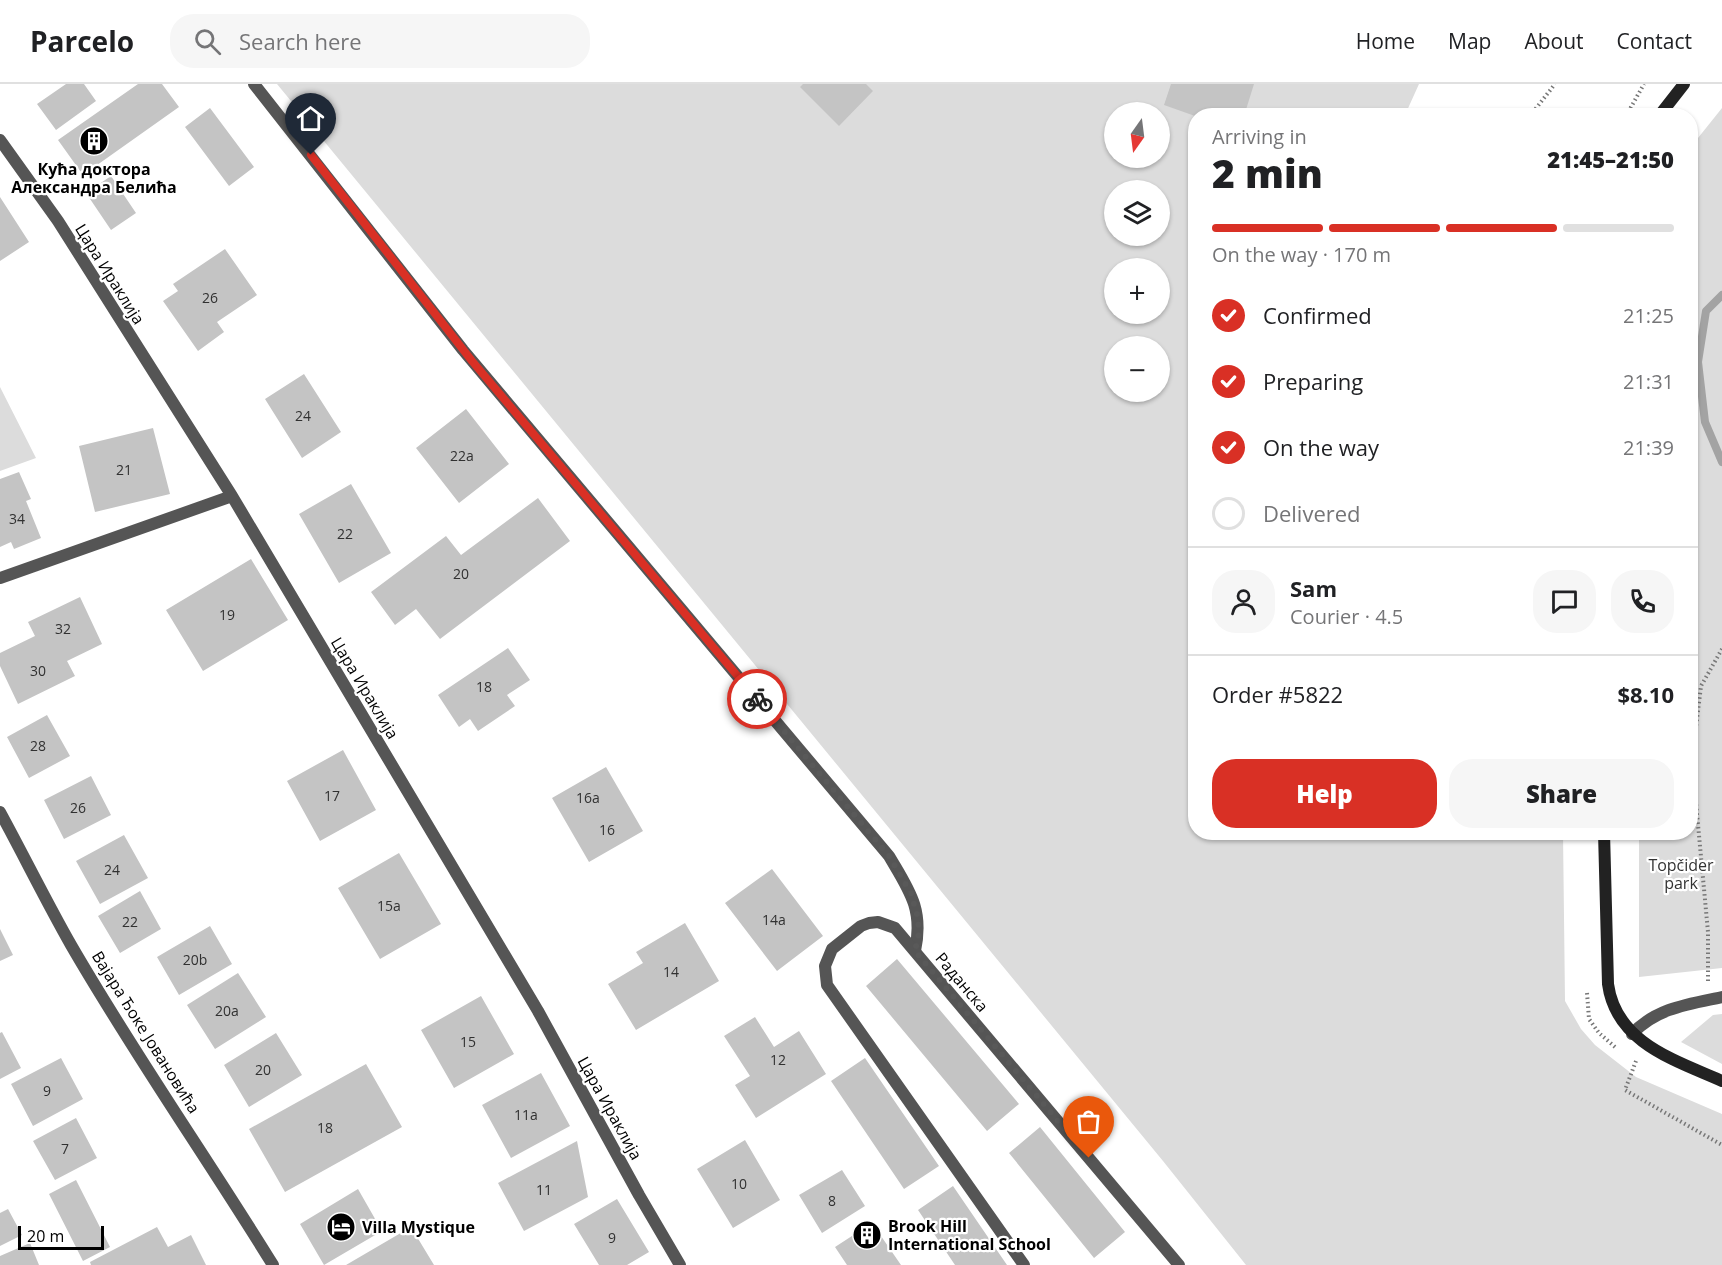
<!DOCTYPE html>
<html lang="en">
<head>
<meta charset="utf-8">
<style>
	body { margin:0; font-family:"Open Sans",sans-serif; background:#f6f6f6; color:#202124; height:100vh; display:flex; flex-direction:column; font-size:22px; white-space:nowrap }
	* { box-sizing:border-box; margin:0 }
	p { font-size:20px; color:#757577 }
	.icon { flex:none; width:33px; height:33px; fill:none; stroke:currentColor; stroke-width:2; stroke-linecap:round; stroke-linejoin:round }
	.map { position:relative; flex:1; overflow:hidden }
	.panel { position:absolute; left:1188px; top:24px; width:510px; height:732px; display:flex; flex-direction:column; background:#fff; border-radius:24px; box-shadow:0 2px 4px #0004 }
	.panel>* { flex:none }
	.needle { width:39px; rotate:194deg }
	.buttons { position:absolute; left:1104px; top:18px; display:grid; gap:12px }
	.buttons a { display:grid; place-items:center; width:66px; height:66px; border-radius:50%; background:#fff; box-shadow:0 2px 4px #0004; font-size:30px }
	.scale { position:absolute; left:18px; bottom:15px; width:86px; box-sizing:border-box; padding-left:6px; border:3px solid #000; border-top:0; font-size:16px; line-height:21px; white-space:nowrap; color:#000; -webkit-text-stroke:4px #fff; paint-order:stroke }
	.pin { position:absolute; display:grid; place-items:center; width:51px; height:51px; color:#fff; margin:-62px -26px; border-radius:50% 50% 50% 0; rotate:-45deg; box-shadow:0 0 6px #0007 }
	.pin .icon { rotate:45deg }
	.courier { position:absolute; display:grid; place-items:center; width:60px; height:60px; margin:-30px; border:4px solid #d93025; border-radius:50%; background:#fff; color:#222; box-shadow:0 2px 8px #0007 }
	.overview em { font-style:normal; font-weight:800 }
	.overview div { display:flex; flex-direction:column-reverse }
	.overview { display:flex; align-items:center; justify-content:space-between; height:102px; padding:0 24px }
	h1 { font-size:39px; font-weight:800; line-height:45px }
	.bar { display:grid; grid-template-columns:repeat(4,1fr); gap:9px 6px; align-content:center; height:72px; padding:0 24px }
	.bar i { height:8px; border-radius:4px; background:#e0e0e0 }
	.bar .selected { background:#d93025 }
	.bar p { grid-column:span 4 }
	.line { display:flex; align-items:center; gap:15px; padding:0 24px; border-top:2px solid #e0e0e0 }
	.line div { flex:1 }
	.round { display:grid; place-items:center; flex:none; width:63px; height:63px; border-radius:24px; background:#f6f6f6 }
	ol { padding:0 24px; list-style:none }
	li { display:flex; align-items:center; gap:18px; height:66px }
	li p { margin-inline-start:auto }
	li .icon { padding:6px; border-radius:50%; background:#d93025; color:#fff; stroke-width:4 }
	li:last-child { color:#757577 }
	li i { width:33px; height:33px; border:3px solid #e0e0e0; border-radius:50% }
	.button { display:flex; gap:12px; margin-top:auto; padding:12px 24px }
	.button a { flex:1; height:69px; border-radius:24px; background:#d93025; color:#fff; font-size:24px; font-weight:800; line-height:69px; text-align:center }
	.button a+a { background:#f6f6f6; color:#202124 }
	header { display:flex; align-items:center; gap:36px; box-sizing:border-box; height:84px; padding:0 30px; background:#fff; border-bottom:2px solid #e0e0e0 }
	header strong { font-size:28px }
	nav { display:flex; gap:33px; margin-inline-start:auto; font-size:21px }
	.search { width:420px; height:54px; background:#f6f6f6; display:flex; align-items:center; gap:15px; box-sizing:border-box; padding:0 21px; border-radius:24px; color:#757577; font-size:22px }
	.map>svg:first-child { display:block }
	.green { fill:#dcdcdc; fill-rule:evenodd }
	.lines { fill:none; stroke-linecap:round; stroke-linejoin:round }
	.stream { stroke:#a3a3a3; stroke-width:8 }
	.building { fill:#c4c4c4 }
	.path { stroke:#777; stroke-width:4; stroke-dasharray:1.5 3; stroke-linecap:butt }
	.lane { stroke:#555; stroke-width:12 }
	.street { stroke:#555; stroke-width:12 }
	.secondary { stroke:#222; stroke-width:12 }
	.done { stroke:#595959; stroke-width:6; stroke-dasharray:0 10.8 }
	.route { stroke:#d93025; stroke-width:8 }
	.labels { text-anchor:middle; stroke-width:4.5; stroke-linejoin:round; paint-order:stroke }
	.number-label { font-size:14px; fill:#313131 }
	.poi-label { font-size:16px; font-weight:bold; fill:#000; stroke:#fff; text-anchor:start }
	.street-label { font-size:16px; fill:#000; stroke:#fff }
	.park-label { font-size:16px; fill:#333; stroke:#fff }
</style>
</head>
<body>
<header>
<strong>Parcelo</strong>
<div class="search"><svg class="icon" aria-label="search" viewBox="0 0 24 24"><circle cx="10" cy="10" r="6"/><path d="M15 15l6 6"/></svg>Search here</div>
<nav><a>Home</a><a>Map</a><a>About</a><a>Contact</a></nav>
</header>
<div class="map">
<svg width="1722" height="1181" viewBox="0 0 1722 1181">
	<rect width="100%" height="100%" fill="#fff"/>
	<!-- green -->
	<path class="green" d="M277,0H1419L1405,31L1196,32V748L1563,749L1565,917L1581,945L1595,961L1636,993L1722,1030V1181H1246L1163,1077ZM1114,28H1160V74H1114ZM1114,106H1160V152H1114ZM1114,184H1160V230H1114ZM1114,262H1160V308H1114Z
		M1722,24V884L1639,893V749L1690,748V70L1698,54Z
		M0,303L36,374L0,387Z
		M1722,930V980L1681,958L1713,931Z"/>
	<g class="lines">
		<!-- stream -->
		<path class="stream" d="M1722,211L1706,227L1698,278L1705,338L1722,378"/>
	</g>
	<!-- building -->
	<path class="building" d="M66,0H84L96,17L56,46L37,20Z
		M138,0H162L179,23L83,91L58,56Z
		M803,0H866L873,7L839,42L800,3Z
		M1171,0H1254L1244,32H1195L1164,21Z
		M210,24L254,83L229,102L185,43Z
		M111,92L136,129L111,146L86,109Z
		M0,113L29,158L0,177Z
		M225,165L257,211L217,238L224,248L198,267L163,217L178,207L173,200Z
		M304,290L341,348L302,374L265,315Z
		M466,325L509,380L459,419L416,364Z
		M153,344L170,410L95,428L79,362Z
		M19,388L31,415L26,417L41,454L14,465L11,458L0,463V395Z
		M351,400L391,469L339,499L299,430Z
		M538,414L570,457L440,555L416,525L395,541L371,508L446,452L461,471Z
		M251,475L288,536L203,587L166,526Z
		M80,513L102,560L67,577L75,592L18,620L0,582V569L35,552L28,538Z
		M508,564L530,596L507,611L515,622L478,647L470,635L459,643L438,611Z
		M47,631L70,672L29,694L7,653Z
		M343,666L376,726L320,757L287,697Z
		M606,683L643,747L589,778L552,714Z
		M91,692L111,731L64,755L44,716Z
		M124,751L148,794L100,820L76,777Z
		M399,769L441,840L380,875L338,804Z
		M772,785L823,852L777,887L725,819Z
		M140,807L161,845L120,869L98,832Z
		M685,839L719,897L636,946L608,900L643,879L636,868Z
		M210,842L232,880L179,911L157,873Z
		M0,845L13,871L0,877Z
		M897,875L1019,1020L987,1047L866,902Z
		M238,889L266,933L215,965L187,921Z
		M481,912L514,970L454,1004L421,946Z
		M755,933L774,963L799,947L826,990L756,1034L735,1001L750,992L724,952Z
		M2,948L21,984L0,995V949Z
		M276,949L302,991L249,1023L224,981Z
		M61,974L83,1015L33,1042L11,1000Z
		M865,974L939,1082L904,1105L831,997Z
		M366,980L402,1043L285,1108L249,1045Z
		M541,989L570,1042L511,1074L482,1021Z
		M76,1034L97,1074L55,1096L33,1057Z
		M1040,1043L1125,1148L1094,1174L1009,1069Z
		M745,1056L780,1116L733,1144L697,1085Z
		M577,1057L588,1113L524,1147L498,1099Z
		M842,1086L865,1122L822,1149L799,1111Z
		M76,1096L110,1163L83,1177L49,1110Z
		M953,1102L1007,1181H955L918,1126Z
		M358,1105L382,1147L324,1181L300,1140Z
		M617,1115L649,1168L627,1181H599L574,1140Z
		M8,1125L22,1151L0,1162V1129Z
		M872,1139L901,1181H847L835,1163Z
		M157,1143L168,1163L191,1151L206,1181H91L90,1178Z
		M411,1143L434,1181H346Z
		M30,1159L39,1181H0V1172Z"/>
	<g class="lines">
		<!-- path -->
		<path class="path" d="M1530,32L1555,0
			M1626,32L1644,0
			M1708,897V848L1692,676L1701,602L1722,565
			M1587,909L1589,935L1599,949L1615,963
			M1636,977L1625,1006L1722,1061"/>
		<!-- lane -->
		<path class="lane" d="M254,0L463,266L889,772C909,806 924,825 915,867"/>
		<!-- street -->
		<path class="street" d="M0,56L58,137L232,412L538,927L639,1111L680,1181
			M0,494L232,412
			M0,728C24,772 46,817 71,861C134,970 207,1074 273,1181
			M1632,950C1656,924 1689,920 1722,913
			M1024,1181L827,901L825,882L832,865L861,842L869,839L878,838L895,844L1179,1181"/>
		<!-- secondary -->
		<path class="secondary" d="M1659,32L1684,0
			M1604,748L1608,900C1616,959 1675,976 1722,997"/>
	</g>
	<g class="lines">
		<!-- done -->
		<path class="done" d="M757,615L889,772L911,809L918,834L919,849L915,867L1089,1074"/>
		<!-- route -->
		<path class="route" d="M311,71L472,277L757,615"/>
	</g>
	<!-- icons -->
	<defs>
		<g id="building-disc" transform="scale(1.5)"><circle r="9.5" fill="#000" stroke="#fff"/><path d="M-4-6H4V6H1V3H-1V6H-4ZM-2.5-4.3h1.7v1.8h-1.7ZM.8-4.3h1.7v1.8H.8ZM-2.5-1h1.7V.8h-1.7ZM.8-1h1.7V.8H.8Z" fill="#fff"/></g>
		<g id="hotel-disc" transform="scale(1.5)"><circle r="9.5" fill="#000" stroke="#fff"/><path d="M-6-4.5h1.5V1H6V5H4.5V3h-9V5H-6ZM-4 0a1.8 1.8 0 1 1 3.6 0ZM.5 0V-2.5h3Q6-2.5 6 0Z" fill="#fff"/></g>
	</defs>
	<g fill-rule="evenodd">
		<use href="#building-disc" x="94" y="57"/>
		<use href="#hotel-disc" x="341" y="1143"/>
		<use href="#building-disc" x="867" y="1151"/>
	</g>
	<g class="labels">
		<!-- number labels -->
		<g class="number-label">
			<text x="210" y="219">26</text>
			<text x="303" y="337">24</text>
			<text x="462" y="377">22a</text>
			<text x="124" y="391">21</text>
			<text x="17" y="440">34</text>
			<text x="345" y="455">22</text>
			<text x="461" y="495">20</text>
			<text x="227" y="536">19</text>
			<text x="63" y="550">32</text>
			<text x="38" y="592">30</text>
			<text x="484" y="608">18</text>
			<text x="38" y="667">28</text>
			<text x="332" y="717">17</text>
			<text x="588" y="719">16a</text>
			<text x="78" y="729">26</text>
			<text x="607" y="751">16</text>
			<text x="112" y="791">24</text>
			<text x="389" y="827">15a</text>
			<text x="774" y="841">14a</text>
			<text x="130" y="843">22</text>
			<text x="195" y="881">20b</text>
			<text x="671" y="893">14</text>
			<text x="227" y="932">20a</text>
			<text x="468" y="963">15</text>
			<text x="778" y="981">12</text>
			<text x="263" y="991">20</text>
			<text x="47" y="1012">9</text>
			<text x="526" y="1036">11a</text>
			<text x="325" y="1049">18</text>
			<text x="65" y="1070">7</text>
			<text x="739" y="1105">10</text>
			<text x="544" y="1111">11</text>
			<text x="832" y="1122">8</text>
			<text x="612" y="1159">9</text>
		</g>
		<!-- poi labels -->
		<g class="poi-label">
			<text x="94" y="91" text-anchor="middle">Кућа доктора<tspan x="94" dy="18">Александра Белића</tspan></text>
			<text x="888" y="1148">Brook Hill<tspan x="888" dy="18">International School</tspan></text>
			<text x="362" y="1149">Villa Mystique</text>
		</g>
		<!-- street labels -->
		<g class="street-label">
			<text transform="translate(110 190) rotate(58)" y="6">Цара Ираклија</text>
			<text transform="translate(365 604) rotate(59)" y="6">Цара Ираклија</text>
			<text transform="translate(962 898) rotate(50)" y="6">Раданска</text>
			<text transform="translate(146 948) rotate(58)" y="6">Вајара Ђоке Јовановића</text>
			<text transform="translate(610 1024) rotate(61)" y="6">Цара Ираклија</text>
		</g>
		<!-- park labels -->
		<g class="park-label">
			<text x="1681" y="787">Topčider<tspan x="1681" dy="18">park</tspan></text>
		</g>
	</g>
</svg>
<div class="buttons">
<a><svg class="needle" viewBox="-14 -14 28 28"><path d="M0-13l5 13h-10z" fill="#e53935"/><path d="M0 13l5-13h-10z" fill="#757577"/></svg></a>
<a><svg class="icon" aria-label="layers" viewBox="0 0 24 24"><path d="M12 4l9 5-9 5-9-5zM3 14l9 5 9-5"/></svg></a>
<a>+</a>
<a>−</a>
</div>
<div class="scale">20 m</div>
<div class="pin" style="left:1089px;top:1074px;background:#ea580c"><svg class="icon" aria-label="bag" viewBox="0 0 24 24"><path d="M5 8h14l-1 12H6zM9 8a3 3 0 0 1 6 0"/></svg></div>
<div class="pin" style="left:311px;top:71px;background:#1f2937"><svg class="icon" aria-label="home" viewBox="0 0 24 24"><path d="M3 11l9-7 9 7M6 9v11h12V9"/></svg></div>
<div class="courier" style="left:757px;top:615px"><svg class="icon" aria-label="bike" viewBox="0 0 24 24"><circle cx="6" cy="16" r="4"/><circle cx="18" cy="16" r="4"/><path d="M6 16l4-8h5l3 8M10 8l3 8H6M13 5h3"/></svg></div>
<section class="panel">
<div class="overview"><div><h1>2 min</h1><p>Arriving in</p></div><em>21:45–21:50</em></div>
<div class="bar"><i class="selected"></i><i class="selected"></i><i class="selected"></i><i></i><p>On the way · 170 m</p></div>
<ol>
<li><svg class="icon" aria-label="check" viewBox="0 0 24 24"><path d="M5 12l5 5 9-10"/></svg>Confirmed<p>21:25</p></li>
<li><svg class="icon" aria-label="check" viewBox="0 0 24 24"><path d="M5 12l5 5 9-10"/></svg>Preparing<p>21:31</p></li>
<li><svg class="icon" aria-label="check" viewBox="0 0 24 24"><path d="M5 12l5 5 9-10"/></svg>On the way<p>21:39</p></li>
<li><i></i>Delivered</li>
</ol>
<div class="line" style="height:108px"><a class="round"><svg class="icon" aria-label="person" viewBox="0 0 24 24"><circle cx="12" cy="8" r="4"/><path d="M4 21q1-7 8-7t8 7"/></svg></a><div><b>Sam</b><p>Courier · 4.5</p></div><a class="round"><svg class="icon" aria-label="chat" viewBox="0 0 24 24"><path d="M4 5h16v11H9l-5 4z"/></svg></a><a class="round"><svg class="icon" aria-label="phone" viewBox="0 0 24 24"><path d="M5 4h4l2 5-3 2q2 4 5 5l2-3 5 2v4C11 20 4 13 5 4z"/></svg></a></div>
<div class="line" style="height:78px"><div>Order #5822</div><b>$8.10</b></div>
<div class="button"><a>Help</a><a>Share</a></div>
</section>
</div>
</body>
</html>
